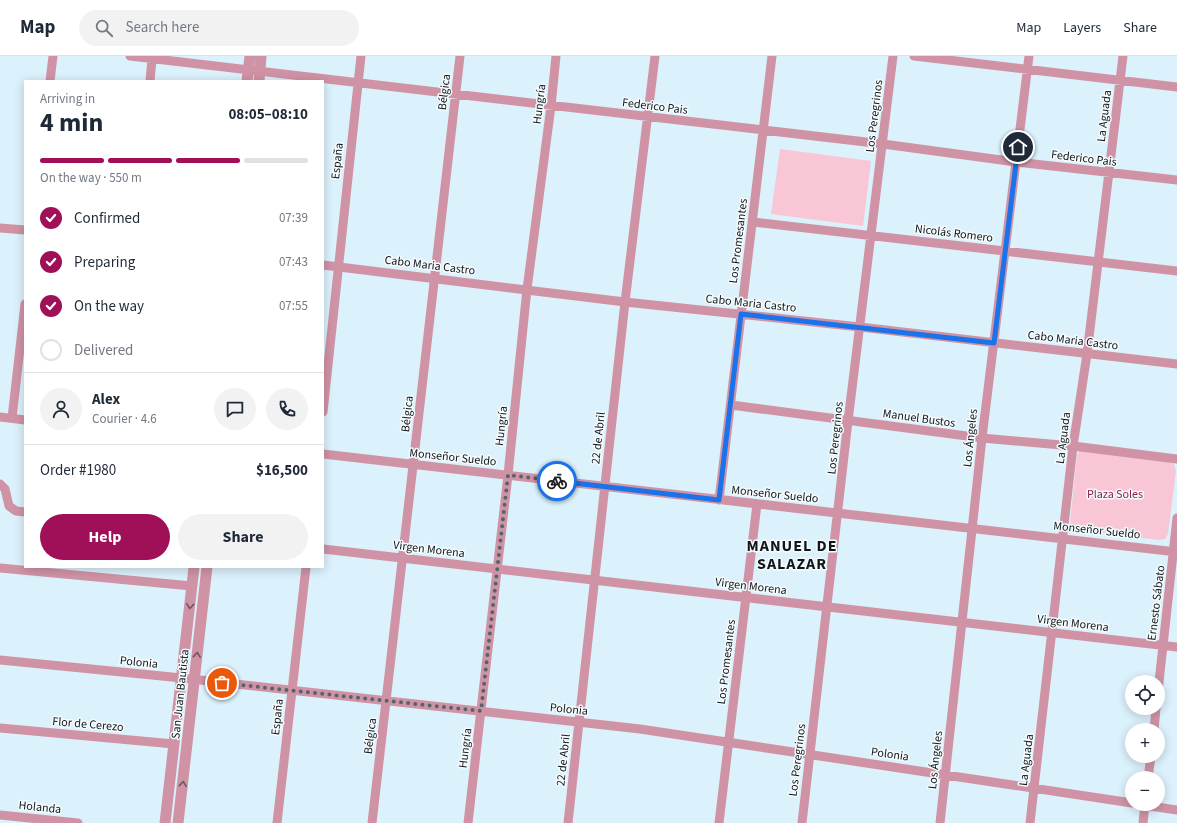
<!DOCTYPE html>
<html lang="en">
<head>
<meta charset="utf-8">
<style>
	body { margin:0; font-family:"Source Sans 3",sans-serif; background:#f2f2f3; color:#1f2937; height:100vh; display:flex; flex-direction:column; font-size:15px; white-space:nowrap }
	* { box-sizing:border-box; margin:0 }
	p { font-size:13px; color:#747a83 }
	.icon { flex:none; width:22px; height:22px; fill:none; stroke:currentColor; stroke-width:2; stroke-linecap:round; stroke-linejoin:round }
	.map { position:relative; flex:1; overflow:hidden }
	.panel { position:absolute; left:24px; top:24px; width:300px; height:488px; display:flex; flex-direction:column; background:#fff; border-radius:0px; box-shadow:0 2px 10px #0003 }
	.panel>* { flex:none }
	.tools { position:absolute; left:1125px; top:619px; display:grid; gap:8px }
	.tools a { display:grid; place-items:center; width:40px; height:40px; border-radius:50%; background:#fff; box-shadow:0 2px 10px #0003; font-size:20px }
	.pin { position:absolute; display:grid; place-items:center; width:34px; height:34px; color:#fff; margin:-17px; border:2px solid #fff; border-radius:50%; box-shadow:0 1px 4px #0007 }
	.courier { position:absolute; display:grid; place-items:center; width:40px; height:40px; margin:-20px; border:3px solid #1a73e8; border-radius:50%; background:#fff; color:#222; box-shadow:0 1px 5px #0007 }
	.overview em { font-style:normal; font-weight:700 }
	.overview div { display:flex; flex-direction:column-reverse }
	.overview { display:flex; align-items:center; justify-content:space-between; height:68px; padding:0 16px }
	h1 { font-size:26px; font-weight:700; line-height:30px }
	.bar { display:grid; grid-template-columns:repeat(4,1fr); gap:6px 4px; align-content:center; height:48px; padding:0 16px }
	.bar i { height:5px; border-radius:3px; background:#e0e1e3 }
	.bar .active { background:#a01058 }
	.bar p { grid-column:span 4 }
	.line { display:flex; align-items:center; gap:10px; padding:0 16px; border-top:1px solid #e0e1e3 }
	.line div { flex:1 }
	.round { display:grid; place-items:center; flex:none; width:42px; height:42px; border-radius:21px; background:#f2f2f3 }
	ol { padding:0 16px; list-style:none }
	li { display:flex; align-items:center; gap:12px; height:44px }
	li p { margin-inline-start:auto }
	li .icon { padding:4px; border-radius:50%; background:#a01058; color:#fff; stroke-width:4 }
	li:last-child { color:#747a83 }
	li i { width:22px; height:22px; border:2px solid #e0e1e3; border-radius:50% }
	.button { display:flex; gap:8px; margin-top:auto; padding:8px 16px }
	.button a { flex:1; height:46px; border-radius:24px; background:#a01058; color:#fff; font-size:16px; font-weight:700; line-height:46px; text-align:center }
	.button a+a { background:#f2f2f3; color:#1f2937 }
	header { display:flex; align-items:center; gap:24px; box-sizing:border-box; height:56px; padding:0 20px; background:#fff; border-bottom:1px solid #e0e1e3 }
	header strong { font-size:19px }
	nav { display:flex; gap:22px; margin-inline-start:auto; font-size:14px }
	.search { width:280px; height:36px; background:#f2f2f3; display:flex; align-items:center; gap:10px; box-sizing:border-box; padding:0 14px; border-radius:22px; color:#747a83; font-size:15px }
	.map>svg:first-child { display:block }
	.green { fill:#f9c6d5 }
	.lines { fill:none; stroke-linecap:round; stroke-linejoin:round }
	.minor { stroke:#d093a6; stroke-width:9 }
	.tertiary { stroke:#d093a6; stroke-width:11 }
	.oneway { stroke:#705560 }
	.done { stroke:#56636a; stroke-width:4; stroke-dasharray:0 7.2 }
	.route { stroke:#1a73e8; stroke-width:5 }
	.labels { text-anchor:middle; stroke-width:3; stroke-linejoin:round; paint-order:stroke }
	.street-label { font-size:12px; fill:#0f171b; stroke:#f6fbfd }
	.park-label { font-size:12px; fill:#88224e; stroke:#f6fbfd }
	.district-label { font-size:16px; font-weight:bold; letter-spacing:1px; fill:#0f171b; stroke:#f6fbfd }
</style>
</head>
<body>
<header>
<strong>Map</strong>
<div class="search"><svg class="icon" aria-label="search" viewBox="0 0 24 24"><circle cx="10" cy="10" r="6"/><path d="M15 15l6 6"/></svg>Search here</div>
<nav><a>Map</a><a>Layers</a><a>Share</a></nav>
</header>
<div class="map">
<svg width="1177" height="767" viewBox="0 0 1177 767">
	<rect width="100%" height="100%" fill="#dbf1fc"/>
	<!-- green -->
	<path class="green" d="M780,93L871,105L863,170L771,158Z
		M1079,395L1168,404L1174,408L1176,415L1168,478L1165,483L1159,484L1076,474L1071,472L1070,467L1077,399Z"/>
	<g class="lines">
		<!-- minor -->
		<path class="minor" d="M130,0L883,88L1016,106L1177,124
			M914,0L1177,31
			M50,25L53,0
			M150,25L152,3
			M753,166L1177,215
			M0,172L25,174
			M323,209L625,246L860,271L1177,308
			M731,349L982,382L1073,390L1177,403
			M323,356L361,0
			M0,361L25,364
			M12,362L25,248
			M323,398L1177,496
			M0,428L5,433L9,450L16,455L25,456
			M719,444L772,0
			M323,493L1177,591
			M0,512L192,530
			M0,604L182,622L640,673L1132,747
			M1158,635L1177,462
			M0,672L174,688
			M1154,674L1156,652
			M1148,722L1151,700
			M1137,748L1177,754
			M0,759L78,767
			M277,767L306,511
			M372,767L460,0
			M468,767L508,419L527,233L551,50L556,0
			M568,767L625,246L655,0
			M719,767L757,448
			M802,767L848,365L893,0
			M940,767L982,382L1029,0
			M1030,767L1073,390L1087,298L1123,0
			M1143,767L1145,748"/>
		<!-- tertiary -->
		<path class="tertiary" d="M247,25L250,0
			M259,25L261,0
			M165,767L194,511
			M178,767L207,511"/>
	</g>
	<!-- one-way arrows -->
	<defs><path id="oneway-chevron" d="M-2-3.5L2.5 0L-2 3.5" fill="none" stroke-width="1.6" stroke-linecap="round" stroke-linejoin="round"/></defs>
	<g class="oneway">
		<use href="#oneway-chevron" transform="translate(190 550) rotate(96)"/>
		<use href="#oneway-chevron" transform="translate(197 599) rotate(-84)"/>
		<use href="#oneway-chevron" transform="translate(183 728) rotate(-84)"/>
	</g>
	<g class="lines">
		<!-- done -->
		<path class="done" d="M222,627L481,655L508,419L557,425"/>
		<!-- route -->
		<path class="route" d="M557,425L719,444L741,258L994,287L1018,91"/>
	</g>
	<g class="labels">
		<!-- street labels -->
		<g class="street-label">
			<text transform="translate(444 36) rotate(-83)" y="4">Bélgica</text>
			<text transform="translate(539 48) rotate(-83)" y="4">Hungría</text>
			<text transform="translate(655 50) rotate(7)" y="4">Federico Pais</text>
			<text transform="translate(874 60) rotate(-83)" y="4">Los Peregrinos</text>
			<text transform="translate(1104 60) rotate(-83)" y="4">La Aguada</text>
			<text transform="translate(1084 102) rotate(7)" y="4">Federico Pais</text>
			<text transform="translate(337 105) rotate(-84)" y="4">España</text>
			<text transform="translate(954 177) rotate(7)" y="4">Nicolás Romero</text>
			<text transform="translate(738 185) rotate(-83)" y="4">Los Promesantes</text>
			<text transform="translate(430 209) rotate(7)" y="4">Cabo Maria Castro</text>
			<text transform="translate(751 247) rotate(6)" y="4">Cabo Maria Castro</text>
			<text transform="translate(1073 284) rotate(7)" y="4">Cabo Maria Castro</text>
			<text transform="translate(407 358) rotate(-84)" y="4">Bélgica</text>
			<text transform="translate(919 362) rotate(8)" y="4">Manuel Bustos</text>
			<text transform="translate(501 370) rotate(-84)" y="4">Hungría</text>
			<text transform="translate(598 382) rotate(-84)" y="4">22 de Abril</text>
			<text transform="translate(835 382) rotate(-84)" y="4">Los Peregrinos</text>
			<text transform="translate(970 382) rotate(-84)" y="4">Los Ángeles</text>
			<text transform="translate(1063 382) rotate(-83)" y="4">La Aguada</text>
			<text transform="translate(453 401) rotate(6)" y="4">Monseñor Sueldo</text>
			<text transform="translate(775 438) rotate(6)" y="4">Monseñor Sueldo</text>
			<text transform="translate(1097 474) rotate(6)" y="4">Monseñor Sueldo</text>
			<text transform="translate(429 493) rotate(7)" y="4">Virgen Morena</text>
			<text transform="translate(751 530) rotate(7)" y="4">Virgen Morena</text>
			<text transform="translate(1156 547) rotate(-83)" y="4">Ernesto Sábato</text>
			<text transform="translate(1073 567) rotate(7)" y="4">Virgen Morena</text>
			<text transform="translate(139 606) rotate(6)" y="4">Polonia</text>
			<text transform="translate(726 606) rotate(-83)" y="4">Los Promesantes</text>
			<text transform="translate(180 638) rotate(-84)" y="4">San Juan Bautista</text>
			<text transform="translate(569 653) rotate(6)" y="4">Polonia</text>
			<text transform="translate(277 661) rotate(-84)" y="4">España</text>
			<text transform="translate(88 668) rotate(5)" y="4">Flor de Cerezo</text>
			<text transform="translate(370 680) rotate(-83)" y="4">Bélgica</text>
			<text transform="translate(465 692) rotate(-83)" y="4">Hungría</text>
			<text transform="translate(890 698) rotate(8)" y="4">Polonia</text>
			<text transform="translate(563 704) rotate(-84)" y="4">22 de Abril</text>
			<text transform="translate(797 704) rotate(-83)" y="4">Los Peregrinos</text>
			<text transform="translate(935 704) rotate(-84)" y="4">Los Ángeles</text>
			<text transform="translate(1026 704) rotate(-83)" y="4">La Aguada</text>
			<text transform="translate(40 751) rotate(6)" y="4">Holanda</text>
		</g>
		<!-- park labels -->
		<g class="park-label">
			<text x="1115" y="442">Plaza Soles</text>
		</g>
		<!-- district labels -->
		<g class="district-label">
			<text x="792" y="495">MANUEL DE<tspan x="792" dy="18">SALAZAR</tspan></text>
		</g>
	</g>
</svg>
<div class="tools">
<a><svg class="icon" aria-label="locate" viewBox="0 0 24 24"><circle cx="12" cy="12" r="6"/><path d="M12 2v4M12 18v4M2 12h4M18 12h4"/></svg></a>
<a>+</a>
<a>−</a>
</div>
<div class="pin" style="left:222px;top:627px;background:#ea580c"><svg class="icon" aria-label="bag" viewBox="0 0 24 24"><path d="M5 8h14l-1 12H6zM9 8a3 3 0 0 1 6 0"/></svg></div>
<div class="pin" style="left:1018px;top:91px;background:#1f2937"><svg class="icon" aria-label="home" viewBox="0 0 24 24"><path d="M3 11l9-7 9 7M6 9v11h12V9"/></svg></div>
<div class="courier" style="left:557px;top:425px"><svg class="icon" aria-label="bike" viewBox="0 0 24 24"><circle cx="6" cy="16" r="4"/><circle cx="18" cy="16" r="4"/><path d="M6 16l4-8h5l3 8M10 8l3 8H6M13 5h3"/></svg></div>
<section class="panel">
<div class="overview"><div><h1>4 min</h1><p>Arriving in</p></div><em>08:05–08:10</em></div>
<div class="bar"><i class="active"></i><i class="active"></i><i class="active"></i><i></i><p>On the way · 550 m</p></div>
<ol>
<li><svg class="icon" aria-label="check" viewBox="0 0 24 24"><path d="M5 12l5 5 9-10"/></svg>Confirmed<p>07:39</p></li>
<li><svg class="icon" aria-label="check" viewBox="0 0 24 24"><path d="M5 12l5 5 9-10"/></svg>Preparing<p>07:43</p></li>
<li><svg class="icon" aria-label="check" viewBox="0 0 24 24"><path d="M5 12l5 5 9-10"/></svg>On the way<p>07:55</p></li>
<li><i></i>Delivered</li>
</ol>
<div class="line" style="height:72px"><a class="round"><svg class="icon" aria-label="person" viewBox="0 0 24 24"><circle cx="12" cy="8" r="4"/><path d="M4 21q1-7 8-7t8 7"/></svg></a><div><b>Alex</b><p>Courier · 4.6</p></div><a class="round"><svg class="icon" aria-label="chat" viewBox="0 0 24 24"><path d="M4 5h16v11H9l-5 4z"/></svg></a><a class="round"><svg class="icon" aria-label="phone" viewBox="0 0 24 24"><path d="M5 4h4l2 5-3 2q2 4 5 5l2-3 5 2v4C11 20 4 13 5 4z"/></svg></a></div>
<div class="line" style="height:52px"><div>Order #1980</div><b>$16,500</b></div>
<div class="button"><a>Help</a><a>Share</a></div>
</section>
</div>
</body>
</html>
